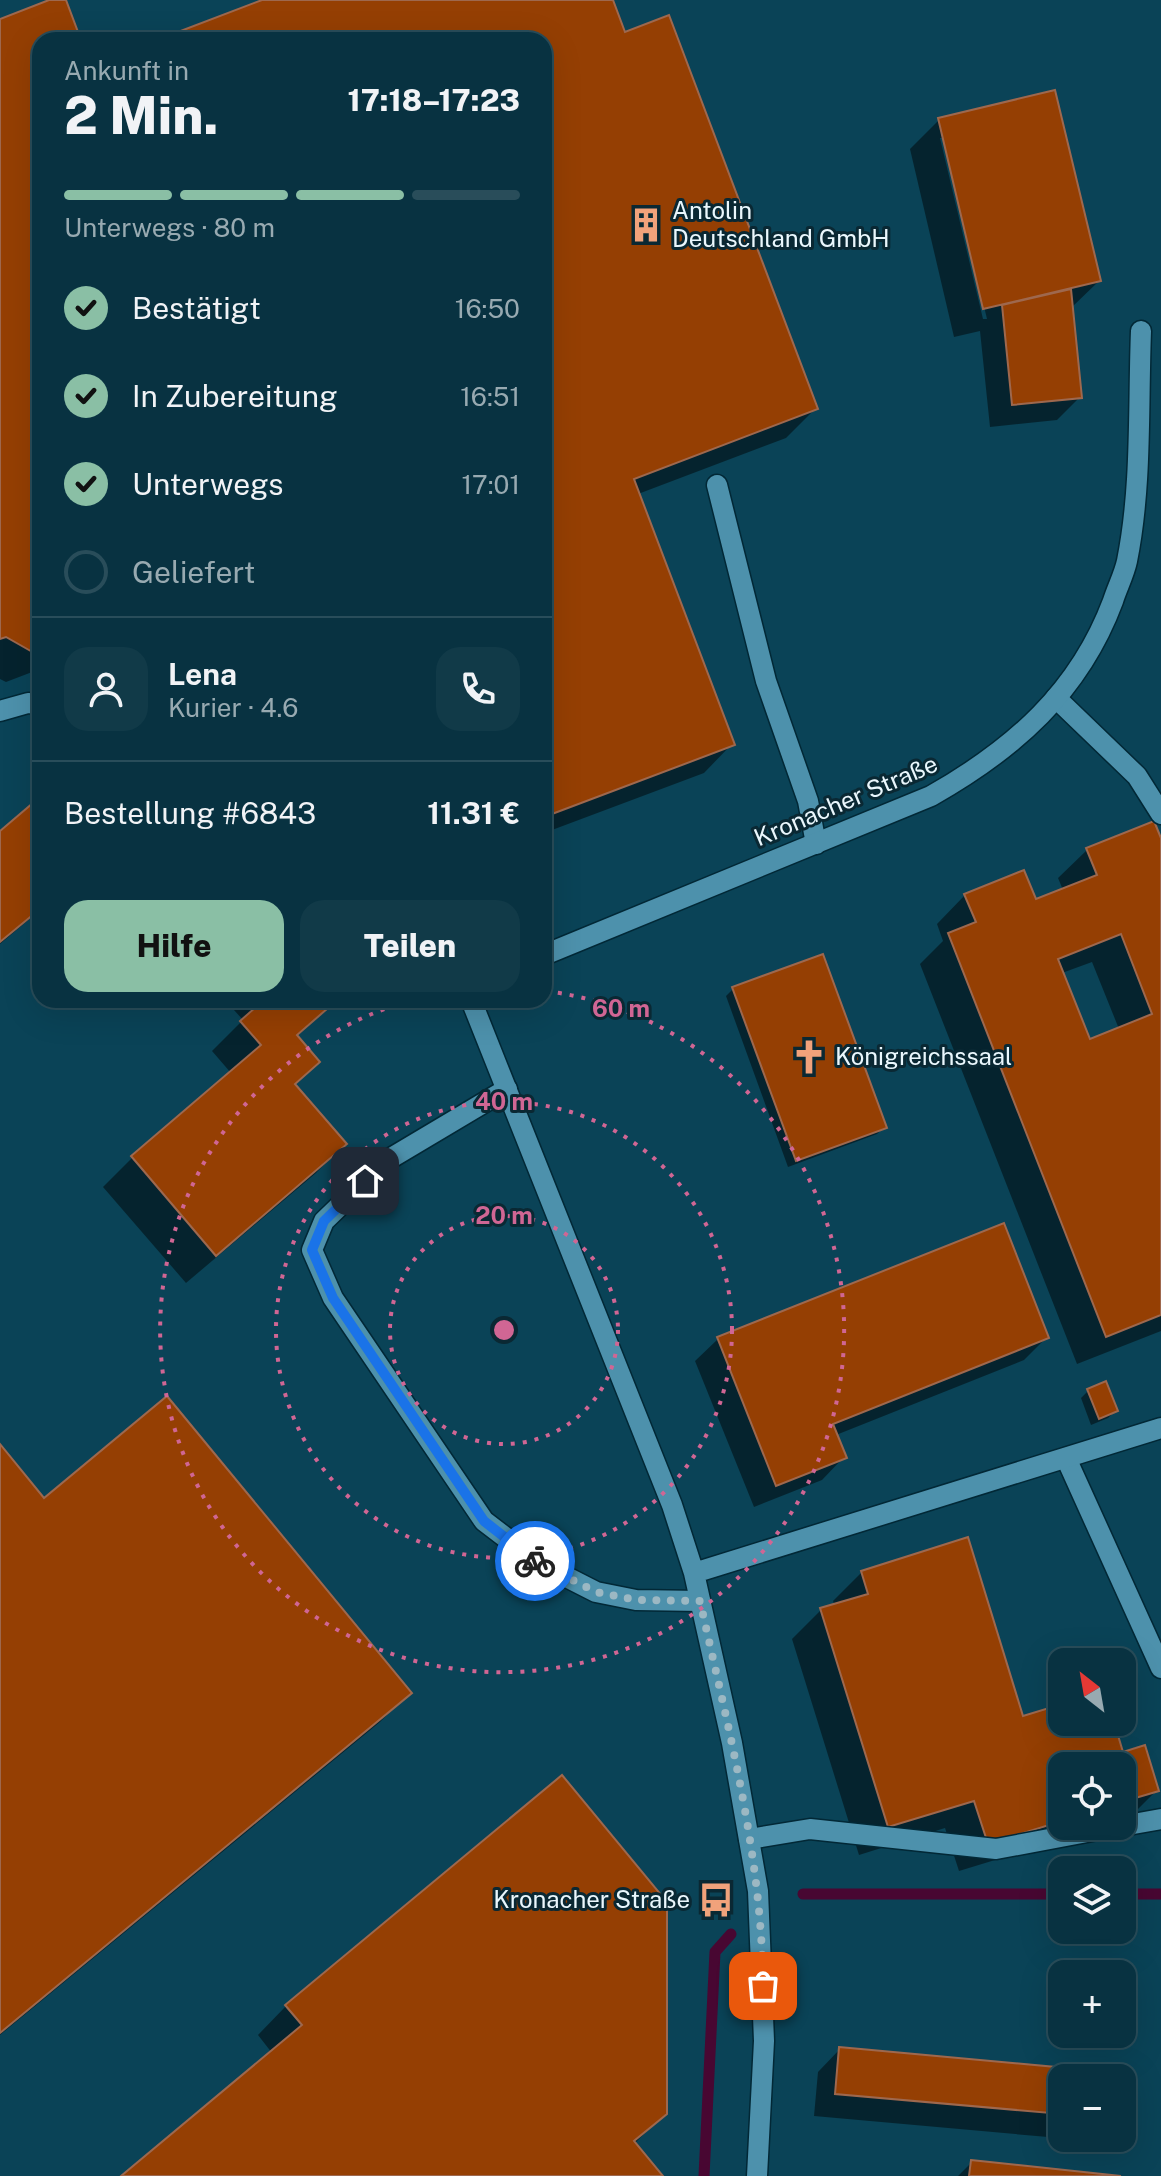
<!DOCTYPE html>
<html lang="de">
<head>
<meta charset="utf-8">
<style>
	body { margin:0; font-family:"Public Sans",sans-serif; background:#113a48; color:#f1f3f6; height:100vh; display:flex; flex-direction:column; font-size:30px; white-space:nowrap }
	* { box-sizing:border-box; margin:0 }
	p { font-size:26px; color:#98aab1 }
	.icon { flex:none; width:44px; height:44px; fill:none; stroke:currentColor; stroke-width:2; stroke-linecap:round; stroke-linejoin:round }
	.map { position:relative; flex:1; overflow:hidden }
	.details { position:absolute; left:32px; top:32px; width:520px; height:976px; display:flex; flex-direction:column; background:#083241; border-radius:24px; box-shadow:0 8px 32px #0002,0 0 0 2px #294d5a }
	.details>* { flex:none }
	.needle { width:52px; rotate:329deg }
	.fabs { position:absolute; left:1048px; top:1648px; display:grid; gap:16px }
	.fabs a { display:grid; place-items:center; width:88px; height:88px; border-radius:16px; background:#083241; box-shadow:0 8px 32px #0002,0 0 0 2px #294d5a; font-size:40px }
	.pin { position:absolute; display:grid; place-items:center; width:68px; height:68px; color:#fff; margin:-34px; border-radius:16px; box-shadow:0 4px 12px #0006 }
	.courier { position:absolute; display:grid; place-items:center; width:80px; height:80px; margin:-40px; border:6px solid #1a73e8; border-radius:50%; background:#fff; color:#222; box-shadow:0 2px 10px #0007 }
	.summary em { font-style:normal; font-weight:800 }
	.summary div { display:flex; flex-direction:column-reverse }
	.summary { display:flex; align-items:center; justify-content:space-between; height:136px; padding:0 32px }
	h1 { font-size:52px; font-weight:800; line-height:60px }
	.bar { display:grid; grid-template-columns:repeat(4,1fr); gap:12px 8px; align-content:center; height:96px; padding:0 32px }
	.bar i { height:10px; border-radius:6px; background:#294d5a }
	.bar .current { background:#8abfa5 }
	.bar p { grid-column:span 4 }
	.line { display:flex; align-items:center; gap:20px; padding:0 32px; border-top:2px solid #294d5a }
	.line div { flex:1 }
	.round { display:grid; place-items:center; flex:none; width:84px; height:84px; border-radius:24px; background:#113a48 }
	ol { padding:0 32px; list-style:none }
	li { display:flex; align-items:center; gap:24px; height:88px }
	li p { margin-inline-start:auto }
	li .icon { padding:8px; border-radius:50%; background:#8abfa5; color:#111; stroke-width:4 }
	li:last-child { color:#98aab1 }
	li i { width:44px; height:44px; border:4px solid #294d5a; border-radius:50% }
	.cta { display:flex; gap:16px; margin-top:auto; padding:16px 32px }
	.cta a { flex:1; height:92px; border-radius:24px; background:#8abfa5; color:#111; font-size:32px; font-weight:800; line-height:92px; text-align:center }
	.cta a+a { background:#113a48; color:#f1f3f6 }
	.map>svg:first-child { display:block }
	.shadow { fill:#0007; fill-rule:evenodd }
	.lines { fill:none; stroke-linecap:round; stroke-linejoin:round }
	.stream { stroke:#480732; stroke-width:11 }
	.building { fill:#953f03; stroke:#9e684e; stroke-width:2; fill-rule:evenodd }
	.service-casing { stroke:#022836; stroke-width:23 }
	.minor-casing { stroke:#022836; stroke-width:23 }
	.service { stroke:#4d91ac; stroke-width:20 }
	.minor { stroke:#4d91ac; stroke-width:20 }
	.done { stroke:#9cb8c3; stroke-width:8; stroke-dasharray:0 14.4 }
	.route { stroke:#1a73e8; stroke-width:10 }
	.ring { fill:none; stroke:#d06694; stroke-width:4; stroke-dasharray:4 8 }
	.labels { text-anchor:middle; stroke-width:6; stroke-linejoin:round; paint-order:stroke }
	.poi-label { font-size:24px; fill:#eaf7fd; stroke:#0a2833; text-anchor:start }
	.street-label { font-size:24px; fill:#eaf7fd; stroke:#0a2833 }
	.centre { fill:#d06694; stroke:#0a2833; stroke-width:4 }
	.ring-label { font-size:24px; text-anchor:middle; font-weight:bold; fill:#d06694; stroke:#0a2833; stroke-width:6; stroke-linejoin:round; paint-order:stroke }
</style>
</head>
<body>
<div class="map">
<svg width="1161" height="2176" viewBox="0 0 1161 2176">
	<rect width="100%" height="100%" fill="#0a4357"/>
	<!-- shadow -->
	<path class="shadow" d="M55,0H63L79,40H40V669L6,682L0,679V21Z
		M268,0H611L624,34L815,409L786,438L638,494L732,744L704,773L544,833V40H162Z
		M939,120L1099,281L1071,308L1080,397L1057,420L990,427L980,331L954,337L910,149ZM940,138H944L987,319H983Z
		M40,800V910L0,944V833Z
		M1161,844V1331L1077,1364L920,964L943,941L937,924L965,895L1035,901L1063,890L1058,878L1087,850ZM1092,962L1119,1029L1089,1041L1062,973Z
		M733,989L884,1127L877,1134L788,1167L726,996Z
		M225,1000L332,1002L296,1037L318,1062L294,1085L344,1144L316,1173L186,1283L103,1187L132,1158L231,1073L212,1051L243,1020Z
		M1047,1337L1024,1360L836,1435L844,1457L822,1480L754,1507L695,1361L718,1339Z
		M1088,1391L1115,1411L1108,1418L1091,1425L1081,1398Z
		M0,1447L44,1500L409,1693L380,1722L0,2035Z
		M862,1572L1022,1719L1062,1706V1722H1112L1122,1754L1157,1790L1128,1819L1122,1821V1766H1062V1826H1106L959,1871L945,1828L859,1855L792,1639L821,1610L835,1606L833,1601Z
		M286,2006L665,2113L634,2144L660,2176H124L272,2053L258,2035Z
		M840,2049L1074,2078H1062V2123L1048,2137L814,2116L818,2072Z
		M972,2162L1103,2176H958Z"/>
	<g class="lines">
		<!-- stream -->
		<path class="stream" d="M803,1894H1062
			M1122,1894H1161
			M704,2176L715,1952L731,1934"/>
	</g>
	<!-- building -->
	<path class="building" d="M49,0H66L81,40H40V653L36,654L6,637L0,639V19Z
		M262,0H613L625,32L669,15L818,409L634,479L735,745L544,817V40H157Z
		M1055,90L1101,281L983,309L938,118Z
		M1071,289L1082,398L1012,405L1002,305Z
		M40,797V909L0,942V831Z
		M1154,821L1161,838V1315L1106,1337L948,933L976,922L964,894L1024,870L1036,899L1097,875L1086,848ZM1121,934L1152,1014L1090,1039L1058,959Z
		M823,954L887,1128L796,1161L732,987Z
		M264,1000H333L335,1002L297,1035L320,1062L295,1084L347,1144L216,1256L131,1156L261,1045L240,1021Z
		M1004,1223L1049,1338L833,1424L847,1458L776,1486L717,1337Z
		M1106,1381L1118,1411L1099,1419L1087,1389Z
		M167,1396L412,1693L0,2033V1444L44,1498Z
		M968,1537L1023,1716L1062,1704V1722H1114L1123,1752L1145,1745L1159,1791L1122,1802V1766H1062V1821L988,1844L974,1801L888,1827L820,1608L868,1594L861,1571Z
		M562,1775L667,1902V2114L634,2141L663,2176H121L302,2025L285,2005Z
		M839,2047L1077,2069L1076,2078H1062V2114L835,2094Z
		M971,2160L1121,2176H969Z"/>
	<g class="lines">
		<!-- service casing -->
		<g class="service-casing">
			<path id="service" d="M717,485L766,681L808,801L816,844
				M1056,698L1137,776L1161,814
				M507,1089L386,1161L324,1221L312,1250L333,1298L484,1521L539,1563L596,1592L636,1600L700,1601
				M1066,1458L1161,1668
				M1122,1826L1161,1819
				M749,1839L810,1829L996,1849L1119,1826"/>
		</g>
		<!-- minor casing -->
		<g class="minor-casing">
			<path id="minor" d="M0,711L28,703L40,704
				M544,955L931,796C1014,749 1079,692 1113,601C1117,588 1124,575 1127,561C1142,486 1138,408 1141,331
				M471,1000L672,1505L694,1573L732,1743L758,1891L764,2041L757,2176
				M694,1573L1161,1428"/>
		</g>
		<!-- service -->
		<use href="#service" class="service"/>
		<!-- minor -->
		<use href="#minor" class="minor"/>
	</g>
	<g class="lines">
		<!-- done -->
		<path class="done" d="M535,1561L596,1592L636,1600L700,1601C728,1727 762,1856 763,1986"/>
		<!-- route -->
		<path class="route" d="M365,1181L324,1221L312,1250L333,1298L484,1521L535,1561"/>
	</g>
	<!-- distance rings -->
	<g class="ring">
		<circle cx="504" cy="1330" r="114"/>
		<circle cx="504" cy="1330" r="228"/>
		<path d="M546 991A342 342 0 1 1 413 1000"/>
	</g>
	<!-- icons -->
	<defs>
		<g id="building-bare" transform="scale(2.76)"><path d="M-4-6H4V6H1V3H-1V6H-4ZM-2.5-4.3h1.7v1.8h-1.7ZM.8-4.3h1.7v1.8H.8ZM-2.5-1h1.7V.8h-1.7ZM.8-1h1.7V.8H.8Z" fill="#f1a27b" stroke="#0a2833" stroke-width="2.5" paint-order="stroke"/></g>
		<g id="church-bare" transform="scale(2.76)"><path d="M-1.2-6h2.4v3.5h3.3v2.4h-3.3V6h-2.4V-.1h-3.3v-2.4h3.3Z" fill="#f1a27b" stroke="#0a2833" stroke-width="2.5" paint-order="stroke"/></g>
		<g id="bus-bare" transform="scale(2.76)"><path d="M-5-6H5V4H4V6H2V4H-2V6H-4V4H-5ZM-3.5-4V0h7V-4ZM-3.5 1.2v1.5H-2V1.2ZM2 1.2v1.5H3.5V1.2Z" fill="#f1a27b" stroke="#0a2833" stroke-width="2.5" paint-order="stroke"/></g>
	</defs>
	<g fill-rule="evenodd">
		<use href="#building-bare" x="646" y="225"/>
		<use href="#church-bare" x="809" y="1057"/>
		<use href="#bus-bare" x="716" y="1900"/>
	</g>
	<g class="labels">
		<!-- poi labels -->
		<g class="poi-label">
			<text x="672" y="219">Antolin<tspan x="672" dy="28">Deutschland GmbH</tspan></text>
			<text x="835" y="1065">Königreichssaal</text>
			<text x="690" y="1908" text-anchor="end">Kronacher Straße</text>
		</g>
		<!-- street labels -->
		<g class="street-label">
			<text transform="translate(846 801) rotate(-23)" y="8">Kronacher Straße</text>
		</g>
	</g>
	<circle cx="504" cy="1330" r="12" class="centre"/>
	<g class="ring-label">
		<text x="621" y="1017">60 m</text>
		<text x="504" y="1110">40 m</text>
		<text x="504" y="1224">20 m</text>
	</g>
</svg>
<div class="fabs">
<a><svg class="needle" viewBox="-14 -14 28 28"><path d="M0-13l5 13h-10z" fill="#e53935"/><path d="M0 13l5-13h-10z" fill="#98aab1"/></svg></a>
<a><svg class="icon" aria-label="locate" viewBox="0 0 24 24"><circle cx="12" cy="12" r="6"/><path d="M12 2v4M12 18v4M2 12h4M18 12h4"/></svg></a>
<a><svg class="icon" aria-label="layers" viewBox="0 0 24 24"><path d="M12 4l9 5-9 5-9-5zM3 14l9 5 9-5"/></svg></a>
<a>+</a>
<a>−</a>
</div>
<div class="pin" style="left:763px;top:1986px;background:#ea580c"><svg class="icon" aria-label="bag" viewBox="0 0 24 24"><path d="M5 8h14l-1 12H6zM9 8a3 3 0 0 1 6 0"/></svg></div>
<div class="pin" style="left:365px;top:1181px;background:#1f2937"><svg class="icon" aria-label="home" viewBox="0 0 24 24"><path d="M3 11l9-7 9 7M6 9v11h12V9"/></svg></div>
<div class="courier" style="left:535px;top:1561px"><svg class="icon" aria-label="bike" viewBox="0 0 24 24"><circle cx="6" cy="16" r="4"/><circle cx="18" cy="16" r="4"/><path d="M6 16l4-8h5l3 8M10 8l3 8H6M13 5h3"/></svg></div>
<section class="details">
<div class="summary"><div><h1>2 Min.</h1><p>Ankunft in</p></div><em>17:18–17:23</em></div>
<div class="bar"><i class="current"></i><i class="current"></i><i class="current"></i><i></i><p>Unterwegs · 80 m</p></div>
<ol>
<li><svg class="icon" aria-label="check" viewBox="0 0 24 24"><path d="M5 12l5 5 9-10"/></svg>Bestätigt<p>16:50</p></li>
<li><svg class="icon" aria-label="check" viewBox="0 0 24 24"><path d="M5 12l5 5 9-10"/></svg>In Zubereitung<p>16:51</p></li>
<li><svg class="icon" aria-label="check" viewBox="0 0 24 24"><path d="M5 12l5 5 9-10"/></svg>Unterwegs<p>17:01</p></li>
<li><i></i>Geliefert</li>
</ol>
<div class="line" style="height:144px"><a class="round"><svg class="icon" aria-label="person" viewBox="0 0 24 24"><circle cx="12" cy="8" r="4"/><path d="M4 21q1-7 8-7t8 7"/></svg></a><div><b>Lena</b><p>Kurier · 4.6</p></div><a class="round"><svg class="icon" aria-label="phone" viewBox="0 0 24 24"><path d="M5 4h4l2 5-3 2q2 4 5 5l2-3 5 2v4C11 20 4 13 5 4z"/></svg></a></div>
<div class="line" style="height:104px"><div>Bestellung #6843</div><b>11.31 €</b></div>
<div class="cta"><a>Hilfe</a><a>Teilen</a></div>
</section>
</div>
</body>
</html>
